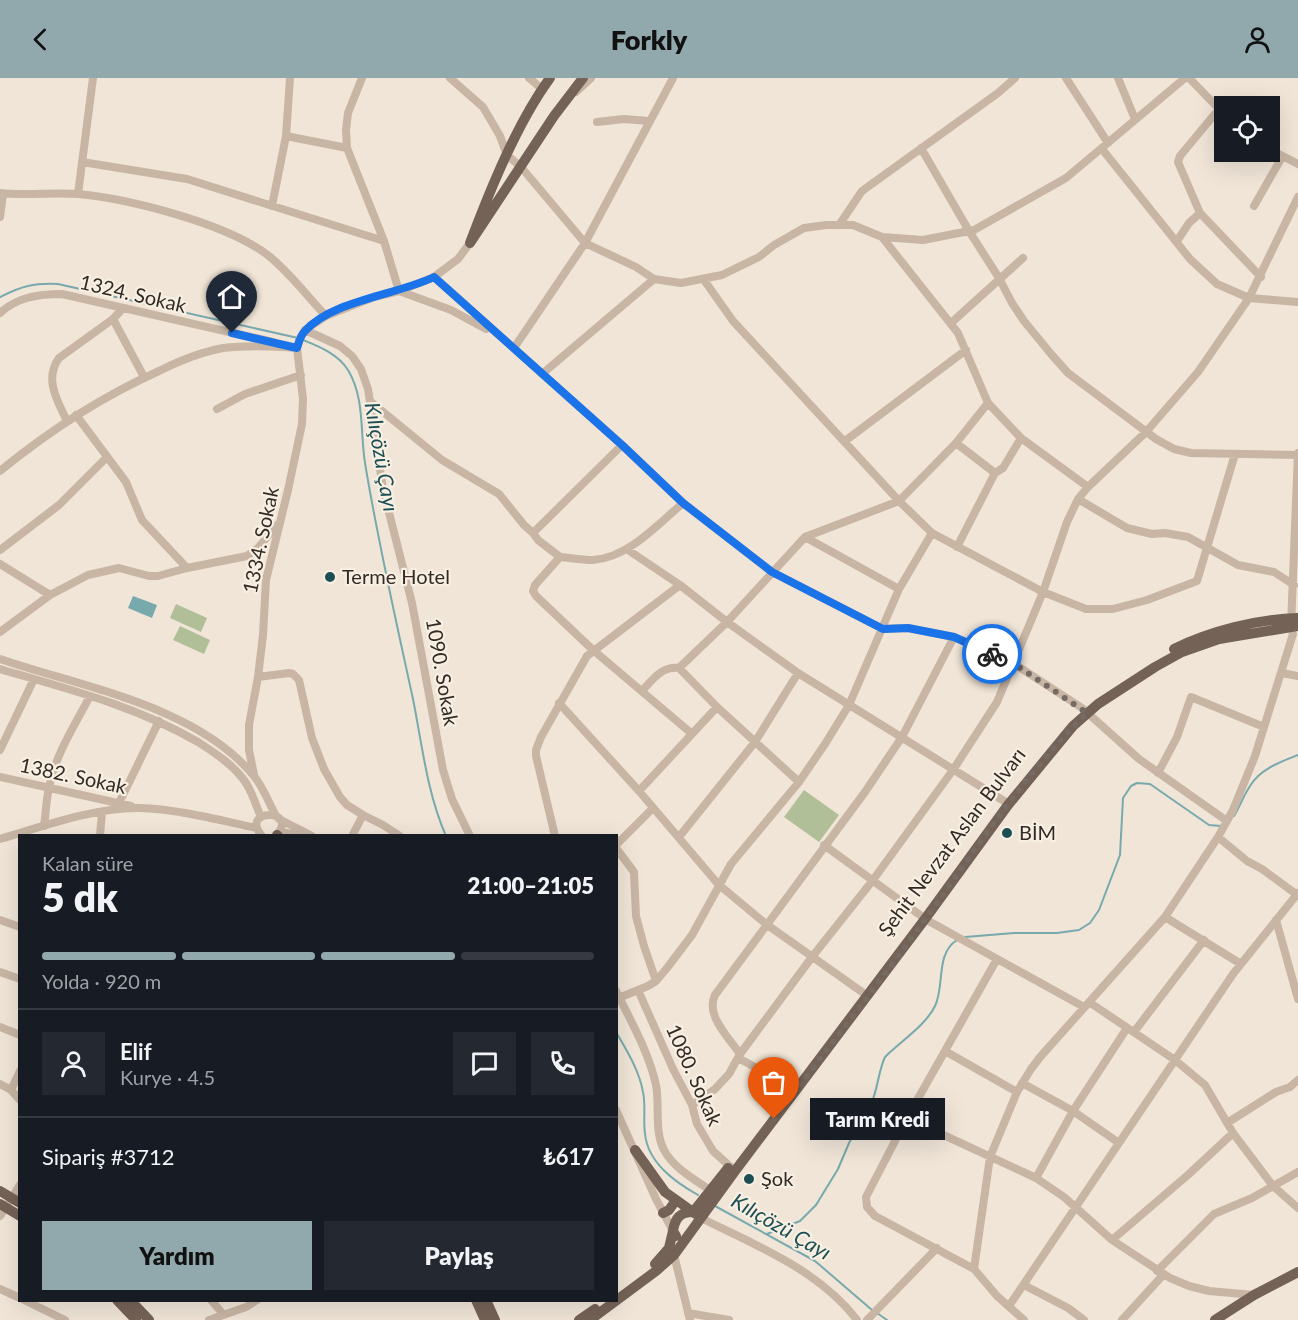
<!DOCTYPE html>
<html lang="tr">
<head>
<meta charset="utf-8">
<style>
	body { margin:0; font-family:Lato,sans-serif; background:#242831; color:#f1f3f6; height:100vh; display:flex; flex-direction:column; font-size:22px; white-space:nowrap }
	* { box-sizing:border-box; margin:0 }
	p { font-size:20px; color:#9ea1a6 }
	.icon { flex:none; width:33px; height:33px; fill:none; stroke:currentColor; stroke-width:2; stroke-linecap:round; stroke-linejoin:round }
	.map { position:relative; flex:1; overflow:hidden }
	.panel { position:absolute; left:18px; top:756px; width:600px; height:468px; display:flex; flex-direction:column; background:#171b24; border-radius:0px; box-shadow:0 6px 24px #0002 }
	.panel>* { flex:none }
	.buttons { position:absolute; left:1214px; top:18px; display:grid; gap:12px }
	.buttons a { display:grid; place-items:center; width:66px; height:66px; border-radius:0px; background:#171b24; box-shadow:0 6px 24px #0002; font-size:30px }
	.pin { position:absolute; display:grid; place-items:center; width:51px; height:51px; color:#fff; margin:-62px -26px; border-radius:50% 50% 50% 0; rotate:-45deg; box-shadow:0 0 6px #0007 }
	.pin .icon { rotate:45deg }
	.courier { position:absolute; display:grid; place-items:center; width:60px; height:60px; margin:-30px; border:4px solid #1a73e8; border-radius:50%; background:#fff; color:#222; box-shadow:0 2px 8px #0007 }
	.bubble { position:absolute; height:42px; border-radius:0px; background:#171b24; box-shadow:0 6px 24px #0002; font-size:20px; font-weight:800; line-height:42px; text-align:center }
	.overview em { font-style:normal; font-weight:800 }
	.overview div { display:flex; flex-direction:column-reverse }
	.overview { display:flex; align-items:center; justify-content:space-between; height:102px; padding:0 24px }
	h1 { font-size:39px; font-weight:800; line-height:45px }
	.bar { display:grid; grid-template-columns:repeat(4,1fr); gap:9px 6px; align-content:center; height:72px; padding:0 24px }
	.bar i { height:8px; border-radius:4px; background:#363941 }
	.bar .current { background:#91a9ad }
	.bar p { grid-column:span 4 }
	.line { display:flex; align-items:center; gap:15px; padding:0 24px; border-top:2px solid #363941 }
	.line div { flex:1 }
	.round { display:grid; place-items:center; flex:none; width:63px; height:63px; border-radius:0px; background:#242831 }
	.action { display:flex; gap:12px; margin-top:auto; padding:12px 24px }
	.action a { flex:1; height:69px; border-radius:0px; background:#91a9ad; color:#111; font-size:24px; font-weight:800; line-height:69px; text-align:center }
	.action a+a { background:#242831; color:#f1f3f6 }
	header { display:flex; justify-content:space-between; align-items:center; height:78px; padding:0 24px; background:#91a9ad; color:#111; font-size:27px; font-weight:800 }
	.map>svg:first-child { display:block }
	.green { fill:#b1bf98 }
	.water { fill:#77a9ad }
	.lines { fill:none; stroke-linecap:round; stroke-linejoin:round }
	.stream { stroke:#77a9ad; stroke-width:2 }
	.minor { stroke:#c8b5a4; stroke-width:8 }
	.major { stroke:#756257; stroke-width:10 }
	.done { stroke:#756b63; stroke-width:6; stroke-dasharray:0 10.8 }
	.route { stroke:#1a73e8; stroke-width:8 }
	.poi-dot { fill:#1c4f54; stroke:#f8efe3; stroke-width:2 }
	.labels { text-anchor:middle; stroke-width:4.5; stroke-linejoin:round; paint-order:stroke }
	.street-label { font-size:20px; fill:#332a25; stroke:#f8efe3 }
	.poi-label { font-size:20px; fill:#332a25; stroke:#f8efe3; text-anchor:start }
	.water-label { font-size:21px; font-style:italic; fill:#1c4f54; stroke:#f8efe3 }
</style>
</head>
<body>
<header><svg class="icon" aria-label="back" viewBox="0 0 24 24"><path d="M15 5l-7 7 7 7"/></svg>Forkly<svg class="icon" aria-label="person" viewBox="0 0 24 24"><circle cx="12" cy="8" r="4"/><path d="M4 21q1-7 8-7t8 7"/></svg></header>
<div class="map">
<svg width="1298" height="1242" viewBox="0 0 1298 1242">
	<rect width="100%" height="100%" fill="#f0e5d7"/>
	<!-- green -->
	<path class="green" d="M176,526L207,540L201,554L170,540Z
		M180,548L210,562L204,576L173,562Z
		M804,712L839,737L819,764L784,739Z"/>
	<!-- water -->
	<path class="water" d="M133,518L157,527L152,540L128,530Z"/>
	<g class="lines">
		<!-- stream -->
		<path class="stream" d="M0,219C22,208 33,205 58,206L298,260
			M303,262C320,269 338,276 348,292C365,320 360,355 365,385C378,464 396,543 413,621C422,666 427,715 446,758
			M1234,738C1240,728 1244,717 1250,708C1260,691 1280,684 1298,677
			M965,859L1014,855H1057L1079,852L1090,845L1099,832L1120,777L1123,720L1131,708L1137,705L1150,706L1209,747L1221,748
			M616,954C627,973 639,992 643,1014C646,1028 643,1042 645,1056C648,1085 675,1104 698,1117
			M715,1128L815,1183L872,1232
			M767,1156L800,1143L816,1127L838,1091L849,1065L871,1026C878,1011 878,994 885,979C900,964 926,947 935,928C945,908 935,876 957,862
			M877,1235L887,1242"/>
		<!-- minor -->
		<path class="minor" d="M362,0L348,35L346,52L347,70L384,163L399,213L451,232L486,251
			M450,0L483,29L500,58L507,77L521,89L585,165L636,189L654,201
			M529,0L542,11
			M1066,0L1108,65
			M1118,0L1135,41
			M1189,0L1224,36
			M576,14L591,0
			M1219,31L1180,78L1178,84L1200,135L1261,199
			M597,44L624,41L649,43
			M286,58L347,70
			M921,70L969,153L999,200L1012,225L1024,243L1051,276L1068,295L1156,361L1174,371L1191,375L1298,377
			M1102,71L1190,181L1217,206L1249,220L1298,224
			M1269,71L1298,86
			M82,84L187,101L384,163
			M0,115C26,118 52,114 78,116C131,121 228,146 269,178C290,195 307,218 326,238
			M78,116L93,0
			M272,128L286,58L290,0
			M1254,128L1282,79
			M0,139L3,116
			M839,147L862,113L998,15L1015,0
			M1177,163L1189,145L1200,135
			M434,199L622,367L683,425L772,494L883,551L908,550L954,559L1013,585L1082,630L1139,681L1227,743
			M704,202L733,243L899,423L932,455L1043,514L1086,531H1113L1147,522L1197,503L1235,376
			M0,235C17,219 39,216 62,216L273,264
			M113,241L144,299
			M951,245L1023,180
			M305,252L340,268L352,278L361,291L368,311L383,411L412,525L443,692L452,721L470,758
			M514,270L585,165L673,0
			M542,296L654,201L681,205L722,197L759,179L774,167L804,150L826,147H853L882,159L923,162L974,152L1066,100L1185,0
			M371,324L442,382L499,416L524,447L533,455
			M988,325L1021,360L1088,409
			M217,331L245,316L301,297
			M76,337L126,404L142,442L187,490
			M67,343C57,322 44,301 59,280L113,241L123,230
			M845,363L966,272
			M956,365L995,395L957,469
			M0,393C49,353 101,319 159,293C179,283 201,274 223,270C248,267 272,268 297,270
			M995,395L1003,390L1021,360
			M1078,421L1127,450L1152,456L1165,455L1188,459L1238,487L1274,494L1294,507
			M683,425C658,446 628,480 593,482C582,482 571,480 560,479L535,507L533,513L536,518L593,572L691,655
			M805,459L899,511
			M0,472L59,427L107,379
			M628,472L680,507L727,544L798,595L1004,723
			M560,479L538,462L533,455L622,367
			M0,486L50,517
			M0,554L50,517L88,497L119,490L149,498H158L187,490L247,478L258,470L277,447
			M0,581C82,609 197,628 254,698C263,709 269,725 276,738
			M679,590L717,629L799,704
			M0,591C68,611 136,628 198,664C215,675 235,688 246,705C253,716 256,728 261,739
			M1282,595L1298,598
			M258,599L289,595L293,596L299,602L312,660L324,691L340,719L347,727L363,737L352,758
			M642,613C653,601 662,588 679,590L727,544L805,459L899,423L956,365L988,325L958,255L882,159
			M559,625L639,713L718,806L766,846L862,914
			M0,672L34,601
			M1158,695L1177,659L1191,619L1264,649
			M254,697L249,672V647L258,599L263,557L266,502L288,412L302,346L303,321L297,270L300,260L305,252L326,238L374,219L399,213L434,199L458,181L470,165
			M0,699L131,728
			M639,713L717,629
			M119,725L159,643
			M363,737L383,747L400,758
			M279,741L312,758
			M44,748C46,735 46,722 49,710C55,677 75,647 90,618
			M280,754L304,758
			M100,758L102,734
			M262,758C238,730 301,730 276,758
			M555,758L536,678V672L541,659L587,578L680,507
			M679,759L755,664L798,595
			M1218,759L1247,783L1262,791L1296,816
			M0,761C41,749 96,729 139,730C178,731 219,742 257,750
			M616,767L653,730
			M824,767L920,837
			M616,770L634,794L636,838L644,868L656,903
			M1165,839L1241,886
			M925,841L1084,929
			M0,842L20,849
			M1276,842L1298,921
			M997,881L907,1040L866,1119L867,1129L875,1138L974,1191L997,1218L1024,1242
			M0,894L20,901
			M638,912L673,991L692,1027L697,1046L713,1073L734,1092
			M616,913C631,943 649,975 656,1007C660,1028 654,1053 664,1072C673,1090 697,1103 713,1114
			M616,921L648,908L656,903L667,890L692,857L731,786L799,704L825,666L849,627L899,511L932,455
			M1089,924L1175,982L1205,1007L1233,1055L1273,1108L1298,1130
			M0,949L20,957
			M1134,954L1204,862
			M945,973L1017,1014
			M740,976C729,960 705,937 715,917L865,714L902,659L954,559
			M738,980L791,1008
			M1022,1005L1073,1033L1119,1065
			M0,1006L11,1012L20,1022
			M11,1012L20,993
			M692,1027L715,1011L729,996L740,976L812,879L873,802L953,692L997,624L1043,514L1067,444L1078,421L1088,409L1146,354L1198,294L1249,220L1298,119
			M616,1032L656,1121L673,1153
			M907,1040L1036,1100L1064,1119L1112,1162L1170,1200L1189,1208L1209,1213L1254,1217
			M1227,1045L1276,1014L1290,1009L1298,1002
			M1036,1100L1073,1033L1127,950
			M0,1138L20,1107
			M701,1140C755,1167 819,1192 857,1242
			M1112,1162L1189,1096L1233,1055
			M674,1177L690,1242
			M974,1191L990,1079L1017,1014L1031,991L1041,978L1165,839L1218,759L1233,732L1255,678L1293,556L1291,548L1298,375
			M1157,1193L1214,1136L1252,1120L1298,1094
			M1024,1207L1068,1230L1084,1242
			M0,1211L20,1220
			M24,1222L65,1242
			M211,1222L223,1236
			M1009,1228L1233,896L1298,815
			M688,1235L729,1242
			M209,1242L246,1229L257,1222
			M867,1242L937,1170
			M1122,1242L1164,1196"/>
		<!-- major -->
		<path class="major" d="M550,0C517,45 490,112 470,165L554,38L583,0
			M1174,571C1210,553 1258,541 1298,540
			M277,757L278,758
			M635,1072L665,1114L693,1134L728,1090
			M0,1113L20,1125
			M0,1126L20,1138
			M663,1135L669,1132L676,1122
			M676,1158L673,1153C675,1140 680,1134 693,1134L696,1136
			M655,1186L669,1170L673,1153
			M117,1222L136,1242
			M130,1222L149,1242
			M476,1222L485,1242
			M486,1222L495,1242
			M579,1242L595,1231
			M590,1242L656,1193L674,1177L735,1093L925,841L1008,727L1073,648L1098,626L1155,589L1182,574L1219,561L1298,548
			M1215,1242L1254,1217L1298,1194"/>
	</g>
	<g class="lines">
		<!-- done -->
		<path class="done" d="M774,1041C827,971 881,903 932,832C980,765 1027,693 1087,635L1013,585L992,576"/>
		<!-- route -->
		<path class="route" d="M232,255L297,270C299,264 300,258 305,253C333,222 397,217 434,199L622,367L683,425L772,494L883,551L908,550L954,559L992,576"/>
	</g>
	<!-- markers -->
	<g class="poi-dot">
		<circle cx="330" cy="499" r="6"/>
		<circle cx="1007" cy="755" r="6"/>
		<circle cx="749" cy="1101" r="6"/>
	</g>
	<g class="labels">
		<!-- street labels -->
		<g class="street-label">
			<text transform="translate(133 216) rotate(13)" y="7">1324. Sokak</text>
			<text transform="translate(261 462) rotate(-78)" y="7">1334. Sokak</text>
			<text transform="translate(442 594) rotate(80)" y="7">1090. Sokak</text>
			<text transform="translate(73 698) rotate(12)" y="7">1382. Sokak</text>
			<text transform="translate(952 764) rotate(-53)" y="7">Şehit Nevzat Aslan Bulvarı</text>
			<text transform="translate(694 997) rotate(66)" y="7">1080. Sokak</text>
		</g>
		<!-- poi labels -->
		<g class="poi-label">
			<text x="342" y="506">Terme Hotel</text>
			<text x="1019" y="762">BİM</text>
			<text x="761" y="1108">Şok</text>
		</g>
		<!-- water labels -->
		<g class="water-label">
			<text transform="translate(381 379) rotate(80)" y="7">Kılıçözü Çayı</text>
			<text transform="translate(781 1149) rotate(30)" y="7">Kılıçözü Çayı</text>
		</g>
	</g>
</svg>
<div class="buttons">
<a><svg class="icon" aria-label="locate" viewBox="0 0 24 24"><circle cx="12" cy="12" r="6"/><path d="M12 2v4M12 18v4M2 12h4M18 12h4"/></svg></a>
</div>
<div class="pin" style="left:774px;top:1041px;background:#ea580c"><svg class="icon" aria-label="bag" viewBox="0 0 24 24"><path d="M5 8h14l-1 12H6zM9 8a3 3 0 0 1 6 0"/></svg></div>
<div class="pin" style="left:232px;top:255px;background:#1f2937"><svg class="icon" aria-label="home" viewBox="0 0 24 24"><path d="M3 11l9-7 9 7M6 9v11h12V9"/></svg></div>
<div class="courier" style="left:992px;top:576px"><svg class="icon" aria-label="bike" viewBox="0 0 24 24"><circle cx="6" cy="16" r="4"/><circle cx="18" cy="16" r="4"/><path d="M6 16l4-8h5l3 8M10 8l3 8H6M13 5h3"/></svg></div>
<div class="bubble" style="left:810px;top:1020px;width:135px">Tarım Kredi</div>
<section class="panel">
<div class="overview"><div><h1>5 dk</h1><p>Kalan süre</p></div><em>21:00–21:05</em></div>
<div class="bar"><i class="current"></i><i class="current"></i><i class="current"></i><i></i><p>Yolda · 920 m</p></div>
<div class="line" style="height:108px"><a class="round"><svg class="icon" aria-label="person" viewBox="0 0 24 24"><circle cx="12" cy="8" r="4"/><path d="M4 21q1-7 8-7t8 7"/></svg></a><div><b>Elif</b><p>Kurye · 4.5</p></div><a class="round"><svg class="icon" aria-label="chat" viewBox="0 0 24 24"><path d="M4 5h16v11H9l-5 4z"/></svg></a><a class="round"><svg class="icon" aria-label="phone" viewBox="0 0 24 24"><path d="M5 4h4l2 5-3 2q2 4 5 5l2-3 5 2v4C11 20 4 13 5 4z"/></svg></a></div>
<div class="line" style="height:78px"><div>Sipariş #3712</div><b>₺617</b></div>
<div class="action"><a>Yardım</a><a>Paylaş</a></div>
</section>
</div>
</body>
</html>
